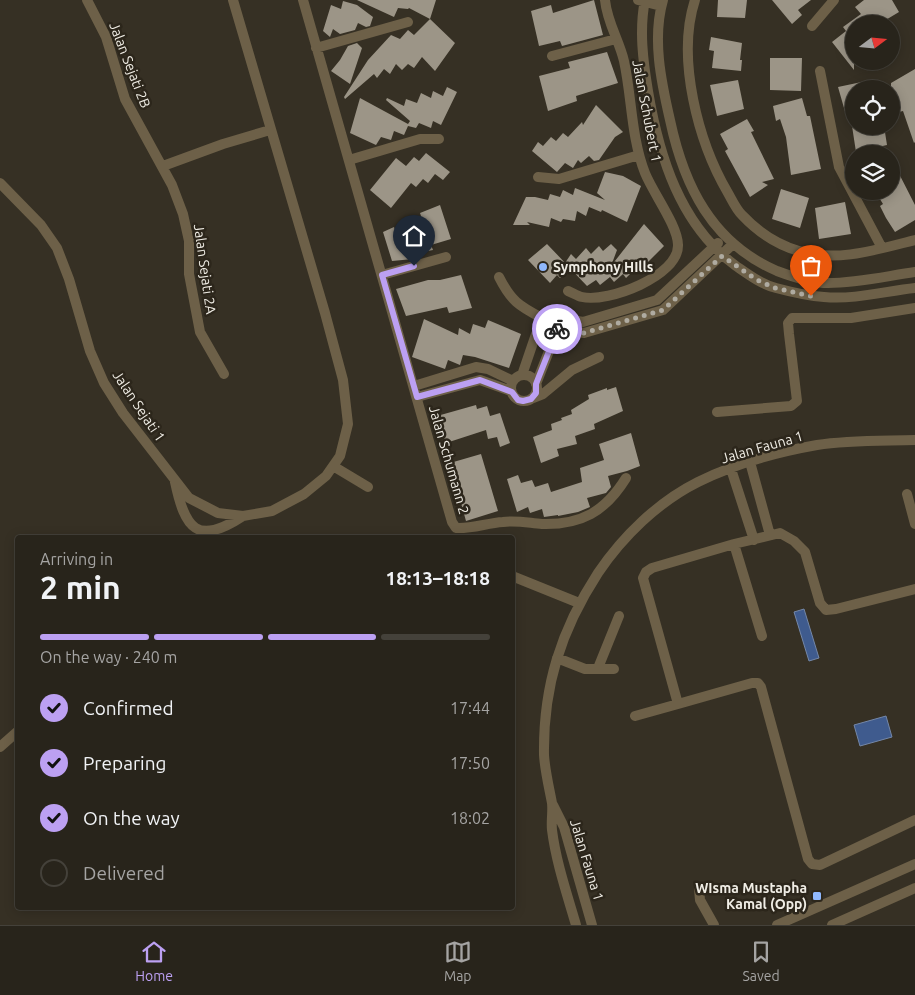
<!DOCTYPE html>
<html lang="en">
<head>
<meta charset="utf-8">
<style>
	body { margin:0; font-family:Ubuntu,sans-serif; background:#302c24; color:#f1f3f6; height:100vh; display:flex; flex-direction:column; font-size:19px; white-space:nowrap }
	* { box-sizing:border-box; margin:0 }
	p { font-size:16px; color:#a5a4a3 }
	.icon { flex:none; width:28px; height:28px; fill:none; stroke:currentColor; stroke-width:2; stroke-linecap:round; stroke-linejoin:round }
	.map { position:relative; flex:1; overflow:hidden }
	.details { position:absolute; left:15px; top:535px; width:500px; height:375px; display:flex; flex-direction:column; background:#28241b; border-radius:5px; box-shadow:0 2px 12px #0003,0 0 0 1px #44413a }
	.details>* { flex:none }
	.needle { width:32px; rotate:74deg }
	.tools { position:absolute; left:845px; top:15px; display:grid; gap:10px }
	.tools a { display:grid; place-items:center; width:55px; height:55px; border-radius:50%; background:#28241b; box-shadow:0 2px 12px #0003,0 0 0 1px #44413a; font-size:25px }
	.pin { position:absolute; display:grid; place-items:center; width:42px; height:42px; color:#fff; margin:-51px -21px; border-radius:50% 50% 50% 0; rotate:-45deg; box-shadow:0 0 5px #0007 }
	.pin .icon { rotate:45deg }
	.courier { position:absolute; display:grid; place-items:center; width:50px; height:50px; margin:-25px; border:4px solid #bca0f2; border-radius:50%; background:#fff; color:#222; box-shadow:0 1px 6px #0007 }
	.overview em { font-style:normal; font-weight:700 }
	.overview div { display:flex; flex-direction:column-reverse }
	.overview { display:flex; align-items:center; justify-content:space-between; height:85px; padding:0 25px }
	h1 { font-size:32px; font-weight:700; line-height:38px }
	.bar { display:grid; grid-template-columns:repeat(4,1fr); gap:8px 5px; align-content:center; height:60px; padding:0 25px }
	.bar i { height:6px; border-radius:4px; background:#44413a }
	.bar .selected { background:#bca0f2 }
	.bar p { grid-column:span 4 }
	ol { padding:0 25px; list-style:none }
	li { display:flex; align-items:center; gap:15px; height:55px }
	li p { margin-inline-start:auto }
	li .icon { padding:5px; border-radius:50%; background:#bca0f2; color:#111; stroke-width:4 }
	li:last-child { color:#a5a4a3 }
	li i { width:28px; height:28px; border:2px solid #44413a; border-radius:50% }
	.tabs { display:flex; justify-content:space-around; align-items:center; height:70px; border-top:1px solid #44413a; background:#28241b; font-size:14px; color:#a5a4a3 }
	.tabs a { display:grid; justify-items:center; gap:2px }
	.tabs .selected { color:#bca0f2 }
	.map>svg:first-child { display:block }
	.water { fill:#3f5b8e; stroke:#7487a8 }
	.building { fill:#9c9587 }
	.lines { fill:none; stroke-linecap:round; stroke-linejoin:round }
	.minor { stroke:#6d6048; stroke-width:10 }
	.done { stroke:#afaba1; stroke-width:5; stroke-dasharray:0 9 }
	.route { stroke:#bca0f2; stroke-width:6 }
	.poi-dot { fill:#90b8fd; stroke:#2c261b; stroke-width:2 }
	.labels { text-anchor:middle; stroke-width:5; stroke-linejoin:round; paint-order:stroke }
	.street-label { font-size:14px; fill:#f0ede5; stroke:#2c261b }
	.poi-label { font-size:14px; font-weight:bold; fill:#f0ede5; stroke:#2c261b; text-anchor:start }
</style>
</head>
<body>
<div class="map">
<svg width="915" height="925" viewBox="0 0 915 925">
	<rect width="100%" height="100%" fill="#363024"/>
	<!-- water -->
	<path class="water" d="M804,609L819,658L809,661L794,612Z
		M886,716L892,737L860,746L854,725Z"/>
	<!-- building -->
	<path class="building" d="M357,0H436L430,19L455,43L435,71L422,57L414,68L408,64L402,70L396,64L390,74L384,69L377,78L374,74L345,99L344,97L368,60L391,35L400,39L408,30L414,35L430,19L409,8L408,9L398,8L394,17Z
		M594,0L603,35L562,46L560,41L539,46L531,11L551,5L553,13Z
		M718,0H747L745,18L717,17Z
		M772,0H811L798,10L802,15L792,24Z
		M864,0H892L899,12L879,24H854V70L832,42L846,31L843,27L861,14L855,7Z
		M343,1L357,5L373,17L370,26L366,27L358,23L355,30L340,34L333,29L330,37L323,31L331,5L341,9Z
		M711,37L742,43L740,60H742L741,71L712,68L714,51L709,50Z
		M357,43L362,48L350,84L331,71L340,60L348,46Z
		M607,52L618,83L576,96L577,101L548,111L539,76L570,68L568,62Z
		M770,58H802L801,91L770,90Z
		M915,69V142L914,143L903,111L899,112L891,95V83Z
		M738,80L744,109L717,116L710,85Z
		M871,80L873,89H854V114L846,115L838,87Z
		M447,87L457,92L441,125L433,121L431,128L419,123L416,128L408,126L404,135L394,131L391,140L381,137L376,145L350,133L360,98L408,124L410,121L386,100L387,98L404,106L406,99L417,103L421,93L431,98L433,91L443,96Z
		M802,98L807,116H810L821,169L791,175L786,137L780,119L776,121L773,106Z
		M596,105L623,132L615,137L599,160L594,161L589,156L581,163L578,160L573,168L565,163L557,172L532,151L538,142L543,146L551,137L556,141L563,133L568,137L582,122L583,125Z
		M747,119L754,131L751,132L774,179L762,182L768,185L750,197L725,151L728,149L720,134Z
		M852,126H884L887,145L856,152Z
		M426,153L450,172L443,180L435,174L428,183L423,179L416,187L411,183L391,208L370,190L396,158L406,166L414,157L419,161Z
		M891,158L915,205V220L895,232L886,218L880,206L883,204L875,191H891Z
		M605,172L623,176L641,186L627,222L602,210L601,212L589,207L586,216L577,211L575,221L563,219L561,222L551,218L549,227L527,222L530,225H513L526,197H535L548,200L550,194L560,197L563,190L573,195L575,188L605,200L597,193Z
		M781,189L809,198L800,228L772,219Z
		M845,202L851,234L819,239L815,208Z
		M440,205L451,239L431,245L433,250L423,252L413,259L392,261L383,232L394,227L395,230L423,222L420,213Z
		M644,224L664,246L639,271L636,268L626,278L623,274L614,282L610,277L600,285L596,280L587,286L565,263L571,254L576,259L586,248L591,254L599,246L603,251L611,244L617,250L611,266Z
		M547,244L570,268L560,278L557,275L550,283L528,260Z
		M461,275L472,308L449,313L447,307L406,316L396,289L428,280H440Z
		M424,319L458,335L459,328L470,334L473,324L485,328L488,320L521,334L509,368L475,357L463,355L460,365L448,360L445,369L412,357Z
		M616,387L623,411L594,424L595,429L575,436L577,444L557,449L559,456L541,463L533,437L552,430L551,424L562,420L561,418L572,414L571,410L589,399L588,395L607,388V390Z
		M476,405L477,409L487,406L490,416L500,413L510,443L500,447L497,437L488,439L486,430L446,443L437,416Z
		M631,433L640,466L627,471L608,476L611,487L606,493L587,498L590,507L578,512L558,516V515L544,517L542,509L530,513L528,507L517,512L507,479L518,475L521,483L532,480L535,487L548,483L551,492L582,482L580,468L604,460L599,444Z
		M481,454L498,511L466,521L450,463Z"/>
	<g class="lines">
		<!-- minor -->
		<path class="minor" d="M87,0L106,37L125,99L172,185L183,214L189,241V274L200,332L224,374
			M303,0L452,522L456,528C472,529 487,523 503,522C516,520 529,523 542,524C581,525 605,512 626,478
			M638,0L661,6
			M645,0C639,30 643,61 648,91C659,156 680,225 736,266C749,275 761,284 776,288C791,292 808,296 824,297C854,300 886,291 915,288
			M663,0C652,38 661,81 670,120C684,186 712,243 777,271C793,277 811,283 828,283C857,283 887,276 915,272
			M695,0C676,58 698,142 728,193C732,200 736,209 742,215C758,232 778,245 799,251C836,263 879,249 915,240
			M812,26L834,0
			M316,48L408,22
			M552,56L616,39
			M820,71L839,167L882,248
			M349,160L420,139H439
			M163,166L223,144L270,130
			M538,177L559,179L639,155
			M0,183L41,225L57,248L69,279L90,351L104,383L123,413L189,498L218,513L243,516L272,511L304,494L326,476L340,456L348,424L343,380L325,313L233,0
			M382,275L446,257
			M499,277C511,301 519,306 542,318
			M568,291C573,293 578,296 582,297C608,303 679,276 678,245C678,226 653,193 645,173C631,137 632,98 624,61C619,40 607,22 605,0
			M541 321a10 10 0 1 1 20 0a10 10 0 1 1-20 0Z
			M561,318L583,322L657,300L718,243
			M558,328L584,333L663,310L733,244
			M511 388a13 13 0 1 1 26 0a13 13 0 1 1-26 0Z
			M522,375L536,334L543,327
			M536,384L553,341L554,331
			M414,386L476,367L488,369L513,381
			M417,397L480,380L511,391
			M533,398L543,394L572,370L599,357
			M717,412L791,406L797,401L789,334L788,323L792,318H851L915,308
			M750,462L770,535
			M333,466L368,487
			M731,469L754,540
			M175,482C185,529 197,546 243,516
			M907,494L915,524
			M734,544L762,636
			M512,576L579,603
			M915,589L836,609L826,610L820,603L805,552L794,541L780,533L734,544L652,568L646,572L643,578L678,704L752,683H758L761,687L808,859L812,864L820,865L915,820
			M557,658L585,669H614
			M598,668L619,616
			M635,716L678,704
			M0,747L18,731
			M553,805L564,827L592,925
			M699,889L700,900L714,925
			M576,925C567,894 556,862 552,830C551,821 553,812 552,803C549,787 545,771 544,755C543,686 561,630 598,573C623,536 658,502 698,482C734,464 777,452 817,445C849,440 882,441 915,440
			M777,925L915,864
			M832,925L915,888"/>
	</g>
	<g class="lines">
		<!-- done -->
		<path class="done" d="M557,329L584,333L663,310L722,256L757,280L775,288L811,296"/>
		<!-- route -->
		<path class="route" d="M414,266L382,275L417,397L480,380L512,392L518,400L523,401L531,399L536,393V384L553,341L554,331L557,329"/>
	</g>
	<!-- markers -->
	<g class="poi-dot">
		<circle cx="543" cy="267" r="5"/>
		<rect x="812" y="891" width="10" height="10" rx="2.5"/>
	</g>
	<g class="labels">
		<!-- street labels -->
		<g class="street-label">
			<text transform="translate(130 65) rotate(69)" y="5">Jalan Sejati 2B</text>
			<text transform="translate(647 111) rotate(79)" y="5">Jalan Schubert 1</text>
			<text transform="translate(205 269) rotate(82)" y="5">Jalan Sejati 2A</text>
			<text transform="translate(139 406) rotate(56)" y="5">Jalan Sejati 1</text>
			<text transform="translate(762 447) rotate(-16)" y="5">Jalan Fauna 1</text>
			<text transform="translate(449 460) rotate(74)" y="5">Jalan Schumann 2</text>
			<text transform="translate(587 860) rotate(73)" y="5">Jalan Fauna 1</text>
		</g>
		<!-- poi labels -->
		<g class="poi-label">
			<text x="553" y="272">Symphony HIlls</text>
			<text x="807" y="893" text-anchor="end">WIsma Mustapha<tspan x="807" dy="16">Kamal (Opp)</tspan></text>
		</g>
	</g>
</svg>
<div class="tools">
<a><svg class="needle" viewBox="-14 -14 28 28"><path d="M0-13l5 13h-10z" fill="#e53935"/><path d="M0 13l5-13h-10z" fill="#a5a4a3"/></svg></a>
<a><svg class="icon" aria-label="locate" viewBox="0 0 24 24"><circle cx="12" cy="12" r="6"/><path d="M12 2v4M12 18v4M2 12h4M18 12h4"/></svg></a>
<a><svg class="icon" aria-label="layers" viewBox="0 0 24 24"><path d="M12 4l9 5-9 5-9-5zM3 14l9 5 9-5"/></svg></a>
</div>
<div class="pin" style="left:811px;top:296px;background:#ea580c"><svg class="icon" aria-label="bag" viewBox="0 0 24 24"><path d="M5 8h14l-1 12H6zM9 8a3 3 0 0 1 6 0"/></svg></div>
<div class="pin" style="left:414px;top:266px;background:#1f2937"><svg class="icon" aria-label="home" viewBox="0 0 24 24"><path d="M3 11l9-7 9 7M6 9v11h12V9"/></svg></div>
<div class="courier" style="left:557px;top:329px"><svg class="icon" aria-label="bike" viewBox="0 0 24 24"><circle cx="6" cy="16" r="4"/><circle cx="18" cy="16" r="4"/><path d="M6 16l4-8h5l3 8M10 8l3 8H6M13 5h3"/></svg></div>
<section class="details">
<div class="overview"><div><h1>2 min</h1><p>Arriving in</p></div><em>18:13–18:18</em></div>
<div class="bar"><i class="selected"></i><i class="selected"></i><i class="selected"></i><i></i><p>On the way · 240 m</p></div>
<ol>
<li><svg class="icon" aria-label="check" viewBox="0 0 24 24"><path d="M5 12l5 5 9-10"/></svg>Confirmed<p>17:44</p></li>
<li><svg class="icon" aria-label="check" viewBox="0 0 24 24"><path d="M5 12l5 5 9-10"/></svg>Preparing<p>17:50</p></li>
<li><svg class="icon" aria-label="check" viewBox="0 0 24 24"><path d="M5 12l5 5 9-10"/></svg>On the way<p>18:02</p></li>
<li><i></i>Delivered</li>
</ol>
</section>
</div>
<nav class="tabs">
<a class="selected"><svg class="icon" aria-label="home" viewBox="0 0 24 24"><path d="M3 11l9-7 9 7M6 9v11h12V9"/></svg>Home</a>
<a><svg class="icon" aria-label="map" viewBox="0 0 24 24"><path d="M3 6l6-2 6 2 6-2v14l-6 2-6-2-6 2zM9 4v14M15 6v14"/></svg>Map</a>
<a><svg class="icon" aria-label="saved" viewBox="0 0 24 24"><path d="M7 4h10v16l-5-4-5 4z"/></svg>Saved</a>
</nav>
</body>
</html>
